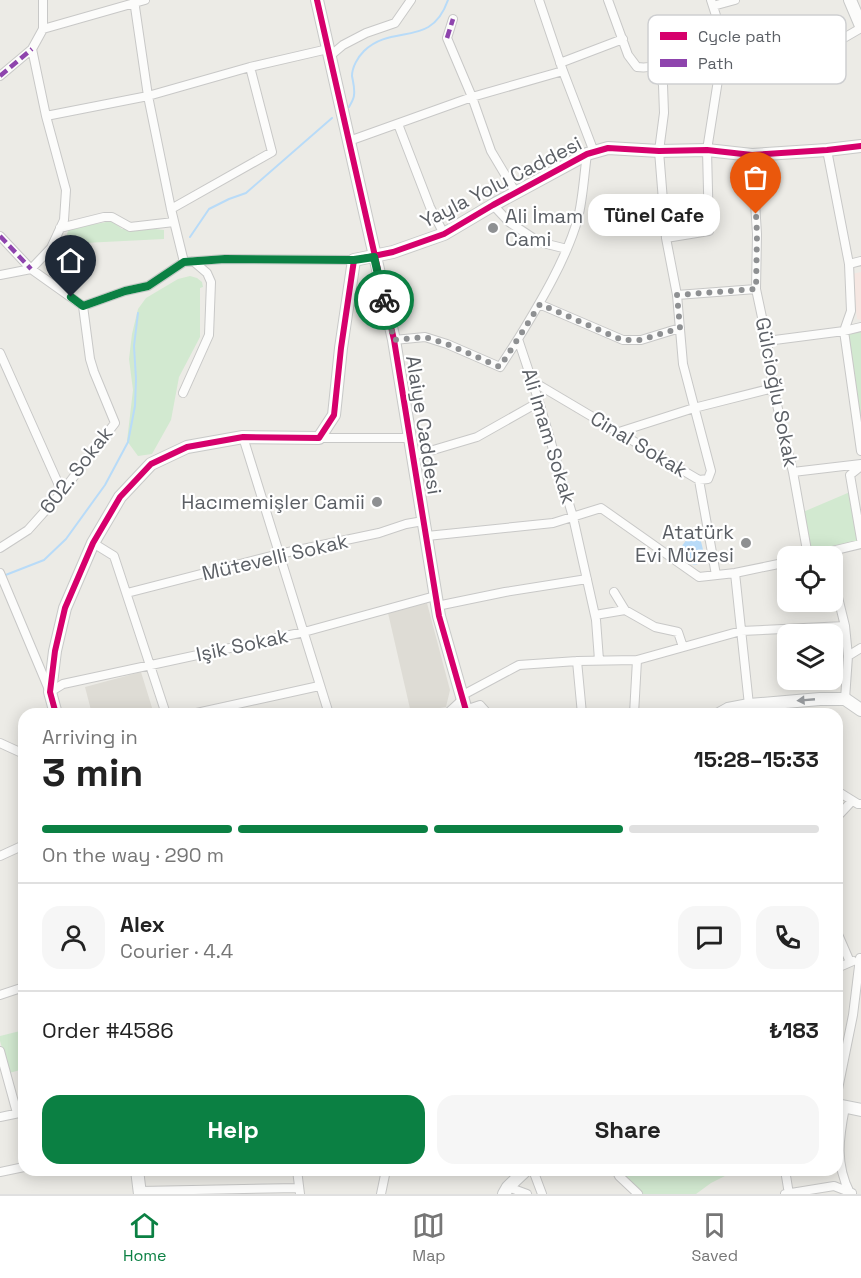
<!DOCTYPE html>
<html lang="en">
<head>
<meta charset="utf-8">
<style>
	body { margin:0; font-family:"Space Grotesk",sans-serif; background:#f6f6f6; color:#222; height:100vh; display:flex; flex-direction:column; font-size:22px; white-space:nowrap }
	* { box-sizing:border-box; margin:0 }
	p { font-size:20px; color:#767676 }
	.icon { flex:none; width:33px; height:33px; fill:none; stroke:currentColor; stroke-width:2; stroke-linecap:round; stroke-linejoin:round }
	.map { position:relative; flex:1; overflow:hidden }
	.sheet { position:absolute; left:18px; top:708px; width:825px; height:468px; display:flex; flex-direction:column; background:#fff; border-radius:18px; box-shadow:0 3px 15px #0003 }
	.sheet>* { flex:none }
	.controls { position:absolute; left:777px; top:546px; display:grid; gap:12px }
	.controls a { display:grid; place-items:center; width:66px; height:66px; border-radius:12px; background:#fff; box-shadow:0 3px 15px #0003; font-size:30px }
	.pin { position:absolute; display:grid; place-items:center; width:51px; height:51px; color:#fff; margin:-62px -26px; border-radius:50% 50% 50% 0; rotate:-45deg; box-shadow:0 0 6px #0007 }
	.pin .icon { rotate:45deg }
	.courier { position:absolute; display:grid; place-items:center; width:60px; height:60px; margin:-30px; border:4px solid #0b8043; border-radius:50%; background:#fff; color:#222; box-shadow:0 2px 8px #0007 }
	.bubble { position:absolute; height:42px; border-radius:18px; background:#fff; box-shadow:0 3px 15px #0003; font-size:20px; font-weight:800; line-height:42px; text-align:center }
	.headline em { font-style:normal; font-weight:800 }
	.headline div { display:flex; flex-direction:column-reverse }
	.headline { display:flex; align-items:center; justify-content:space-between; height:102px; padding:0 24px }
	h1 { font-size:39px; font-weight:800; line-height:45px }
	.bar { display:grid; grid-template-columns:repeat(4,1fr); gap:9px 6px; align-content:center; height:72px; padding:0 24px }
	.bar i { height:8px; border-radius:4px; background:#e0e0e0 }
	.bar .on { background:#0b8043 }
	.bar p { grid-column:span 4 }
	.line { display:flex; align-items:center; gap:15px; padding:0 24px; border-top:2px solid #e0e0e0 }
	.line div { flex:1 }
	.round { display:grid; place-items:center; flex:none; width:63px; height:63px; border-radius:18px; background:#f6f6f6 }
	.cta { display:flex; gap:12px; margin-top:auto; padding:12px 24px }
	.cta a { flex:1; height:69px; border-radius:18px; background:#0b8043; color:#fff; font-size:24px; font-weight:800; line-height:69px; text-align:center }
	.cta a+a { background:#f6f6f6; color:#222 }
	.tab-bar { display:flex; justify-content:space-around; align-items:center; height:84px; border-top:2px solid #e0e0e0; background:#fff; font-size:16px; color:#767676 }
	.tab-bar a { display:grid; justify-items:center; gap:3px }
	.tab-bar .on { color:#0b8043 }
	.map>svg:first-child { display:block }
	.education { fill:#dedcd5 }
	.medical { fill:#f5e6e1 }
	.green { fill:#d2e9d0 }
	.water { fill:#b8dbf8 }
	.lines { fill:none; stroke-linecap:round; stroke-linejoin:round }
	.stream { stroke:#b8dbf8; stroke-width:2 }
	.street-casing { stroke:#c8c8c7; stroke-width:10 }
	.secondary-casing { stroke:#c8c9c8; stroke-width:14 }
	.street { stroke:#fcfcfb; stroke-width:8 }
	.secondary { stroke:#fcfcfb; stroke-width:12 }
	.quiet { stroke:#8e44ad; stroke-width:4.5; stroke-dasharray:9 4.5; stroke-linecap:butt }
	.cycleway-casing { stroke:#fff; stroke-width:10 }
	.cycleway { stroke:#d6006c; stroke-width:6 }
	.oneway { fill:#9b9ea1 }
	.done { stroke:#8e9092; stroke-width:6; stroke-dasharray:0 10.8 }
	.route { stroke:#0b8043; stroke-width:8 }
	.poi-dot { fill:#8e9092; stroke:#fff; stroke-width:2 }
	.labels { text-anchor:middle; stroke-width:4.5; stroke-linejoin:round; paint-order:stroke }
	.street-label { font-size:20px; fill:#5b5f65; stroke:#fff }
	.poi-label { font-size:20px; fill:#5b5f65; stroke:#fff; text-anchor:end }
	.key { fill:#fff; stroke:#cecfd1; stroke-width:1.5 }
	.key-label { font-size:16px; fill:#5b5f65 }
</style>
</head>
<body>
<div class="map">
<svg width="861" height="1194" viewBox="0 0 861 1194">
	<rect width="100%" height="100%" fill="#ecebe6"/>
	<!-- education -->
	<path class="education" d="M427,603L450,690L446,707L411,713L388,613Z
		M141,672L154,714H92L85,687Z"/>
	<!-- medical -->
	<path class="medical" d="M861,272V320L857,319L852,274Z"/>
	<!-- green -->
	<path class="green" d="M112,221L122,229L146,228L164,230V239L64,244L68,231L73,228Z
		M190,276L197,278L202,282L203,287L200,288V337L179,377L171,420L152,454L138,456L127,441L133,390L129,359L132,334L138,309L146,298L178,279Z
		M861,330V431L847,334Z
		M850,492L859,543L811,554L803,512Z
		M24,1030V1069L9,1073L0,1041V1036Z
		M628,1170H737L711,1183L696,1194H643L622,1174Z"/>
	<!-- water -->
	<path class="water" d="M697,525L706,562L694,565L677,553Z"/>
	<g class="lines">
		<!-- stream -->
		<path class="stream" d="M349,107C351,103 354,99 354,95C355,88 353,82 352,76C352,67 358,57 364,51C393,23 431,49 448,0
			M190,237L209,209L229,199L246,193L332,118
			M3,576L44,560L66,539L105,485L128,442L135,406L136,379L134,346L138,313"/>
		<!-- street casing -->
		<g class="street-casing">
			<path id="street" d="M134,0L148,96L171,209L184,262
				M539,0L563,71L594,152
				M608,0L628,55L637,67C652,69 657,65 668,55L721,61L799,64L861,28
				M713,6L735,0
				M453,19L447,38L472,97L491,151L516,193
				M43,29L145,0
				M330,56L343,45L366,33L395,23L411,0
				M560,63L623,39
				M0,76L32,49
				M46,116L148,96L250,67L328,49
				M398,124L430,207L444,234
				M349,141L472,97L563,71
				M827,150L849,264L851,311L844,331L861,451
				M587,154C584,175 583,198 578,218C567,258 540,303 518,339L539,402L573,517L596,620L599,660
				M752,155L757,234L756,289L767,341L773,388L793,472L808,556
				M493,205L509,222L539,242L567,249
				M171,209L272,152L250,67
				M60,228L104,217H112L130,227L174,222
				M0,236L31,269L51,248L64,220L66,190L46,116L32,49L43,29V0
				M666,238L709,231L707,150L721,61V31L711,0
				M849,264L861,261
				M0,275L31,269L83,306L125,291L148,286L184,262L225,259L354,260
				M677,295L756,289
				M539,304L623,340H641L680,328
				M394,340L425,337L447,344L500,367L518,339
				M767,341L844,331L861,327
				M0,353L62,492
				M532,381L699,480L708,479L711,471L683,364L677,295L666,238L659,151L664,113L663,85L657,65
				M183,393L209,335L211,282L207,273L193,261
				M619,432L694,408L773,388
				M243,437L329,714
				M319,438H410
				M413,456L477,437L539,402
				M861,466L850,475L861,539
				M793,472L861,464
				M699,480L716,575
				M427,536L553,523L601,508L699,577L735,573L788,562
				M93,543L114,556L166,714
				M0,548L28,530L62,492L115,423L94,372L90,359L83,306
				M811,556L861,544
				M0,573L50,692L63,684L304,632L435,596
				M735,573L749,705
				M832,573L845,626L848,656
				M614,592L625,610L655,627L678,632L683,647
				M127,593L279,554L379,533L406,524L423,521
				M437,606L505,592L587,579
				M595,615L625,610
				M577,661L582,714
				M461,696L519,665L577,661L637,660L741,631L845,626
				M845,699L848,656L861,648
				M465,710L480,705L488,714
				M192,714L319,686
				M442,714L448,713L462,700
				M634,714L637,660
				M0,743L24,754
				M837,791L858,804H861
				M837,817L852,801
				M0,856L24,845
				M837,932L850,962
				M837,968L853,961
				M0,995L24,987
				M0,1051L17,1113
				M837,1094L853,1015L860,958
				M845,1107C839,1138 835,1164 850,1193
				M0,1117L24,1112
				M297,1170L300,1194
				M533,1170L542,1194
				M616,1170L619,1176L638,1194
				M785,1170L789,1194
				M0,1172L24,1167
				M508,1187L527,1194
				M140,1191L299,1188
				M381,1194L386,1170
				M785,1194L834,1186L852,1193"/>
		</g>
		<!-- secondary casing -->
		<g class="secondary-casing">
			<path id="secondary" d="M317,0L394,340L439,616L467,714
				M850,0L861,26
				M56,714L50,692L55,651L65,608L93,543L120,497L151,464L187,447L243,437L319,438L334,415L341,348L354,260L393,252L444,234L493,205L587,154L608,148L659,151L707,150L752,155L827,150L861,146
				M719,714L728,709L749,705L820,699H845L861,710
				M837,1105L861,1110
				M137,1170L140,1194
				M504,1194L508,1187L526,1170"/>
		</g>
		<!-- street -->
		<use href="#street" class="street"/>
		<!-- secondary -->
		<use href="#secondary" class="secondary"/>
		<!-- quiet -->
		<path class="quiet" d="M447,38L453,19
			M0,76L32,49
			M0,236L31,269"/>
		<!-- cycleway casing -->
		<g class="cycleway-casing">
			<path id="cycleway" d="M317,0L394,340L439,616L467,714
				M56,714L50,692L55,651L65,608L93,543L120,497L151,464L187,447L243,437L319,438L334,415L341,348L354,260L393,252L444,234L493,205L587,154L608,148L659,151L707,150L752,155L827,150L861,146"/>
		</g>
		<!-- cycleway -->
		<use href="#cycleway" class="cycleway"/>
	</g>
	<!-- one-way arrows -->
	<defs><path id="oneway-solid" d="M-6-.8H1V-3.2L6.5 0L1 3.2V.8H-6Z" transform="scale(1.5)"/></defs>
	<use class="oneway" href="#oneway-solid" transform="translate(806 700) rotate(175)"/>
	<g class="lines">
		<!-- done -->
		<path class="done" d="M384,300L394,340L425,337L447,344L500,367L540,304L622,340H641L680,328L677,295L756,289L757,234L756,214"/>
		<!-- route -->
		<path class="route" d="M71,297L83,306L125,291L148,286L184,262L225,259L354,260L374,257L384,300"/>
	</g>
	<!-- markers -->
	<g class="poi-dot">
		<circle cx="493" cy="228" r="6"/>
		<circle cx="377" cy="502" r="6"/>
		<circle cx="746" cy="543" r="6"/>
	</g>
	<g class="labels">
		<!-- street labels -->
		<g class="street-label">
			<text transform="translate(501 182) rotate(-27)" y="7">Yayla Yolu Caddesi</text>
			<text transform="translate(777 392) rotate(79)" y="7">Gülcioğlu Sokak</text>
			<text transform="translate(424 425) rotate(81)" y="7">Alaiye Caddesi</text>
			<text transform="translate(549 436) rotate(73)" y="7">Ali Imam Sokak</text>
			<text transform="translate(639 444) rotate(31)" y="7">Cinal Sokak</text>
			<text transform="translate(76 470) rotate(-52)" y="7">602. Sokak</text>
			<text transform="translate(275 557) rotate(-13)" y="7">Mütevelli Sokak</text>
			<text transform="translate(242 645) rotate(-12)" y="7">Işik Sokak</text>
		</g>
		<!-- poi labels -->
		<g class="poi-label">
			<text x="505" y="223" text-anchor="start">Ali İmam<tspan x="505" dy="23">Cami</tspan></text>
			<text x="365" y="509">Hacımemişler Camii</text>
			<text x="734" y="539">Atatürk<tspan x="734" dy="23">Evi Müzesi</tspan></text>
		</g>
	</g>
	<!-- legend -->
	<rect x="648" y="15" width="198" height="69" rx="9" class="key"/>
	<rect x="660" y="32" width="27" height="8" fill="#d6006c"/>
	<rect x="660" y="59" width="27" height="8" fill="#8e44ad"/>
	<g class="key-label">
		<text x="698" y="42">Cycle path</text>
		<text x="698" y="69">Path</text>
	</g>
</svg>
<div class="controls">
<a><svg class="icon" aria-label="locate" viewBox="0 0 24 24"><circle cx="12" cy="12" r="6"/><path d="M12 2v4M12 18v4M2 12h4M18 12h4"/></svg></a>
<a><svg class="icon" aria-label="layers" viewBox="0 0 24 24"><path d="M12 4l9 5-9 5-9-5zM3 14l9 5 9-5"/></svg></a>
</div>
<div class="pin" style="left:756px;top:214px;background:#ea580c"><svg class="icon" aria-label="bag" viewBox="0 0 24 24"><path d="M5 8h14l-1 12H6zM9 8a3 3 0 0 1 6 0"/></svg></div>
<div class="pin" style="left:71px;top:297px;background:#1f2937"><svg class="icon" aria-label="home" viewBox="0 0 24 24"><path d="M3 11l9-7 9 7M6 9v11h12V9"/></svg></div>
<div class="courier" style="left:384px;top:300px"><svg class="icon" aria-label="bike" viewBox="0 0 24 24"><circle cx="6" cy="16" r="4"/><circle cx="18" cy="16" r="4"/><path d="M6 16l4-8h5l3 8M10 8l3 8H6M13 5h3"/></svg></div>
<div class="bubble" style="left:588px;top:194px;width:132px">Tünel Cafe</div>
<section class="sheet">
<div class="headline"><div><h1>3 min</h1><p>Arriving in</p></div><em>15:28–15:33</em></div>
<div class="bar"><i class="on"></i><i class="on"></i><i class="on"></i><i></i><p>On the way · 290 m</p></div>
<div class="line" style="height:108px"><a class="round"><svg class="icon" aria-label="person" viewBox="0 0 24 24"><circle cx="12" cy="8" r="4"/><path d="M4 21q1-7 8-7t8 7"/></svg></a><div><b>Alex</b><p>Courier · 4.4</p></div><a class="round"><svg class="icon" aria-label="chat" viewBox="0 0 24 24"><path d="M4 5h16v11H9l-5 4z"/></svg></a><a class="round"><svg class="icon" aria-label="phone" viewBox="0 0 24 24"><path d="M5 4h4l2 5-3 2q2 4 5 5l2-3 5 2v4C11 20 4 13 5 4z"/></svg></a></div>
<div class="line" style="height:78px"><div>Order #4586</div><b>₺183</b></div>
<div class="cta"><a>Help</a><a>Share</a></div>
</section>
</div>
<nav class="tab-bar">
<a class="on"><svg class="icon" aria-label="home" viewBox="0 0 24 24"><path d="M3 11l9-7 9 7M6 9v11h12V9"/></svg>Home</a>
<a><svg class="icon" aria-label="map" viewBox="0 0 24 24"><path d="M3 6l6-2 6 2 6-2v14l-6 2-6-2-6 2zM9 4v14M15 6v14"/></svg>Map</a>
<a><svg class="icon" aria-label="saved" viewBox="0 0 24 24"><path d="M7 4h10v16l-5-4-5 4z"/></svg>Saved</a>
</nav>
</body>
</html>
